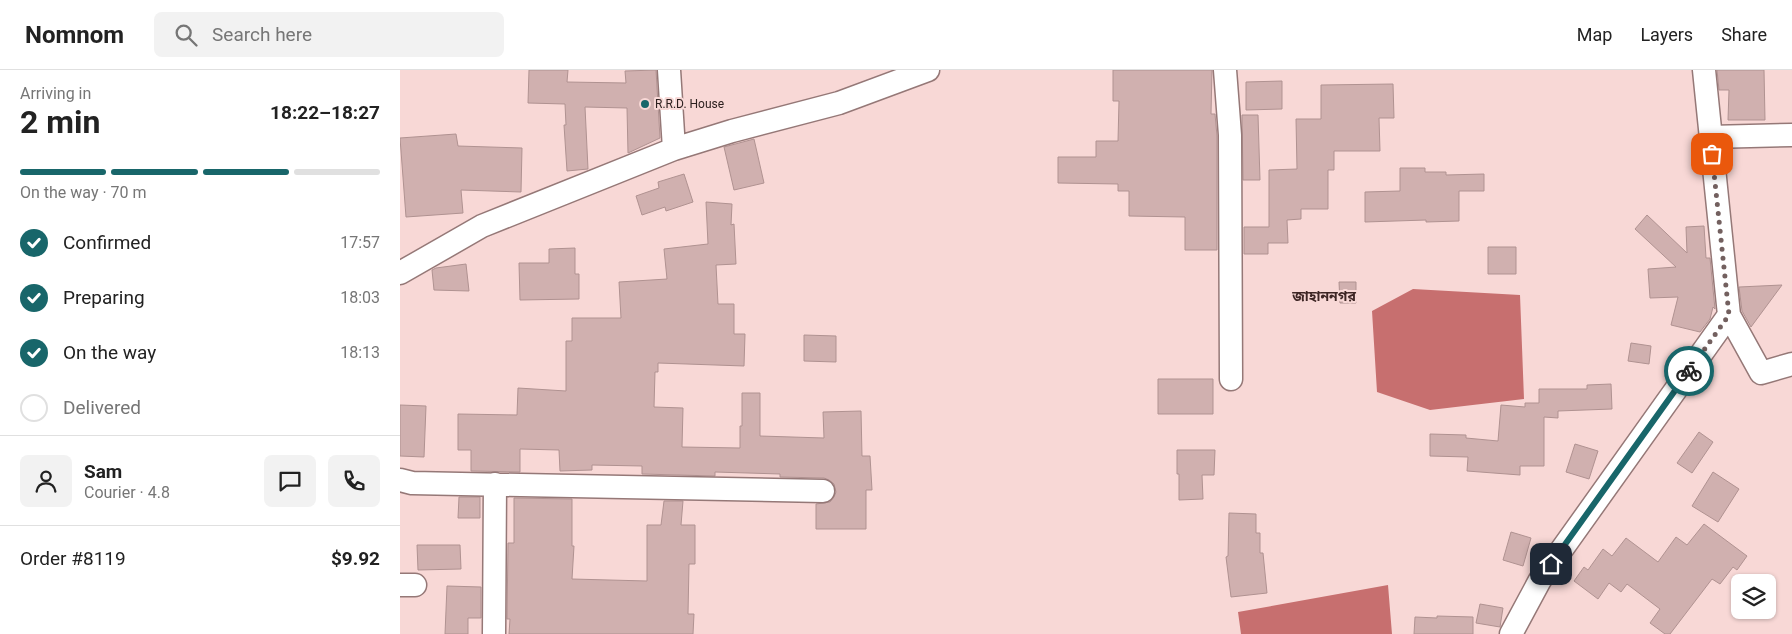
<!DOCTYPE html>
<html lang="en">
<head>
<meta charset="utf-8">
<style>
	body { margin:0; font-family:Roboto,"Noto Sans Bengali",sans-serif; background:#f2f2f2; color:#222; height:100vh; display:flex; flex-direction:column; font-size:19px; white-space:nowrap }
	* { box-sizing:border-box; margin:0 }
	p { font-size:16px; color:#767676 }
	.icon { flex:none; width:28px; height:28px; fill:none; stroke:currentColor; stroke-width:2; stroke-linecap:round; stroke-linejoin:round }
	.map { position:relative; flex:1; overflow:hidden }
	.details { display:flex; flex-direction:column; background:#fff; width:400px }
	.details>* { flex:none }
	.fabs { position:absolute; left:1331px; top:504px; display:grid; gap:10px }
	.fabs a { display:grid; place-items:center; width:45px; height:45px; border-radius:8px; background:#fff; box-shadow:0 1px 4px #0004; font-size:25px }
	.pin { position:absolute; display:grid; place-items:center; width:42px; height:42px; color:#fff; margin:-21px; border-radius:10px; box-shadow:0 2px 8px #0006 }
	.courier { position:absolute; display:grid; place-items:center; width:50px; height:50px; margin:-25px; border:4px solid #18666a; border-radius:50%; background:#fff; color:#222; box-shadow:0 1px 6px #0007 }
	.overview em { font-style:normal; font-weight:700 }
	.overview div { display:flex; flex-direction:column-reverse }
	.overview { display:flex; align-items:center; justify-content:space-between; height:85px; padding:0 20px }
	h1 { font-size:32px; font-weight:700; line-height:38px }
	.bar { display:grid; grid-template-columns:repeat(4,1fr); gap:8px 5px; align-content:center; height:60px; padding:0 20px }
	.bar i { height:6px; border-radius:4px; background:#e0e0e0 }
	.bar .active { background:#18666a }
	.bar p { grid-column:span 4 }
	.line { display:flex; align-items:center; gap:12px; padding:0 20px; border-top:1px solid #e0e0e0 }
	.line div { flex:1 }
	.round { display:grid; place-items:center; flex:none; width:52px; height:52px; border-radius:8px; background:#f2f2f2 }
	ol { padding:0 20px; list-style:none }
	li { display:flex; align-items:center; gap:15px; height:55px }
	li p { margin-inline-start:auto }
	li .icon { padding:5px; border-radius:50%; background:#18666a; color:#fff; stroke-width:4 }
	li:last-child { color:#767676 }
	li i { width:28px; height:28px; border:2px solid #e0e0e0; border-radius:50% }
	header { display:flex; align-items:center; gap:30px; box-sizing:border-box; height:70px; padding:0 25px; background:#fff; border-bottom:1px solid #e0e0e0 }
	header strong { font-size:24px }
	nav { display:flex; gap:28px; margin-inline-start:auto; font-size:18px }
	.search { width:350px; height:45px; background:#f2f2f2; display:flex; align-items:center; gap:12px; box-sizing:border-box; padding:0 18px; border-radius:8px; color:#767676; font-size:19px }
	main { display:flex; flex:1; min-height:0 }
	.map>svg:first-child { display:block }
	.water { fill:#c76f6f }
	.building { fill:#d0b0af; stroke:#b09291 }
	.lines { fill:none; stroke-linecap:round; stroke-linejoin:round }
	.minor-casing { stroke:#957877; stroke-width:25 }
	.minor { stroke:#fff; stroke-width:22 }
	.done { stroke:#73605f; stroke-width:5; stroke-dasharray:0 9 }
	.route { stroke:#18666a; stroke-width:6 }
	.poi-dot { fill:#18666a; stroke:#f8d8d6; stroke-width:2 }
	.labels { text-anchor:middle; stroke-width:4; stroke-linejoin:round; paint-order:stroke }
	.poi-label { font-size:12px; fill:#2c201f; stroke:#f8d8d6; text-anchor:start }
	.neighbourhood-label { font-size:14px; font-weight:bold; fill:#3e2625; stroke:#f8d8d6 }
</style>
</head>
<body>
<header>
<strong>Nomnom</strong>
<div class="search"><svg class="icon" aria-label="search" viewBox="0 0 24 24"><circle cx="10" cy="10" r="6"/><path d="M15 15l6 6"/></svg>Search here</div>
<nav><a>Map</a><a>Layers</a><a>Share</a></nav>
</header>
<main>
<section class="details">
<div class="overview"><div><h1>2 min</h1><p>Arriving in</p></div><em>18:22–18:27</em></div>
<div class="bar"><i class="active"></i><i class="active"></i><i class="active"></i><i></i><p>On the way · 70 m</p></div>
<ol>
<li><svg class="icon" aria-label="check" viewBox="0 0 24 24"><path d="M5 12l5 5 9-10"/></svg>Confirmed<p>17:57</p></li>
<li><svg class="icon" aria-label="check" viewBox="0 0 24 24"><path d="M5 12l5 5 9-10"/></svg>Preparing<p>18:03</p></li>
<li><svg class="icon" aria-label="check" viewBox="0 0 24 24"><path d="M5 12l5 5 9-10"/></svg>On the way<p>18:13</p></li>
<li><i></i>Delivered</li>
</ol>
<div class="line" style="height:90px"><a class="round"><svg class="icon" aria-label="person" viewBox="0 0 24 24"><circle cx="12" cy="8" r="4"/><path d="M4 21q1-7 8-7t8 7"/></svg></a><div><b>Sam</b><p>Courier · 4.8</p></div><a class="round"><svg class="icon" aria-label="chat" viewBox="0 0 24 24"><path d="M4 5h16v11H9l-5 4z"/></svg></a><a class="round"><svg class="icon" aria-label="phone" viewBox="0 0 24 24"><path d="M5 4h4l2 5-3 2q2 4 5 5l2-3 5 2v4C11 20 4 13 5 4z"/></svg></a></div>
<div class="line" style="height:65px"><div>Order #8119</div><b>$9.92</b></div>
</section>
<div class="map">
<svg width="1392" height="564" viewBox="0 0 1392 564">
	<rect width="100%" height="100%" fill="#f8d8d6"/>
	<!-- water -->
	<path class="water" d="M1013,219L1120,225L1124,329L1030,340L977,322L972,241Z
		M988,515L992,564H841L838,542Z"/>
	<!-- building -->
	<path class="building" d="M129,0H168L167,12L226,13L225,1L256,0L260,68L228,83L227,38L185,37L188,99L167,101L164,55H166L165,34L128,33Z
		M713,0H812L811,44H815L817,66V180H785V147L729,146V121H718V114L658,113V87H696V71H718L719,31H713Z
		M1317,0H1364L1365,50H1328L1329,20H1319Z
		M882,11V39L846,40V12Z
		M993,14L994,48H979L980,81H934V100H928V139H901V149L887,150L888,173H868V184H844V157H869V100L897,99L896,49H921V15Z
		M842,45H858L860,110H843Z
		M56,64L58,76L122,78L121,122L61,120L63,143L6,147L0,68Z
		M354,69L364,113L334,120L324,77Z
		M1000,98H1025V102H1046V105L1084,104V121H1059V151L1026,152V150L965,152V122L1000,121Z
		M284,104L293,132L266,141L265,137L242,145L236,126L259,118L258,112Z
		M306,132L332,134L331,155L334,154L336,194L316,195L318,234H334V264H345L344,296L258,293V302H255L254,337L283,338L282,377L340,378V356H342V323H360V366L424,368L423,342L461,341L462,386H470L472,420H466V459H416V434L430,432L434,427L436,422L434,414L429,410L424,408L380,407V404L315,402V406L242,404V396L192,395V400L160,401L159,380L120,379V402L71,401V380H58V344L117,345L118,318L166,321V271H172V248H221L219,212L267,209L264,179L308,174Z
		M1247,145L1287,183L1286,157L1304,156L1306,188H1310L1315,239L1313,237L1310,249L1300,262L1271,255L1278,227L1250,228L1248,199L1276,197L1235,159Z
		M1088,177H1116V204H1088Z
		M175,178V204H179V229L120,230L119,193H149V179Z
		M66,194L69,221L34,220L32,200L36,198Z
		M939,212H956V233H940Z
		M1382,215L1351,257L1342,241L1339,217Z
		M404,265L436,266V292L404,291Z
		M1231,273L1251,276L1249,294L1228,291Z
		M758,309H813V344H758Z
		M1211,314L1212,339L1158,341V348L1144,347V396H1120V405L1067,401L1068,387L1030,386V364L1066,365V368L1098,371L1101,335L1125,337V333H1139V319H1187V315Z
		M0,335L26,336L24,387L0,386Z
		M1299,362L1313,372L1292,403L1277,393Z
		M1175,374L1198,381L1189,409L1166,402Z
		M777,380H815L814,405H802L803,429L779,430V404H777Z
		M1313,402L1339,419L1318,452L1292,436Z
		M59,427H80V448H58Z
		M114,428L172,429V476H174L172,509L247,511V455H261L264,431H283L281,455H295V494H289L288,544H294L293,564H109L110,549H107L108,473H114Z
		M829,443L856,444V463H860V483H863L867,523L831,527L826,487L828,486Z
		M1304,454L1347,486L1337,500L1333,497L1320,514L1312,509L1270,564H1265L1250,553L1260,539L1227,514L1221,522L1209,513L1198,529L1174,511L1184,497L1188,500L1203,479L1212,486L1226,468L1258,492L1276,467L1287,475Z
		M1111,462L1131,468L1123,496L1103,490Z
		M17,475H60L61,499L18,500Z
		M47,516L81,517V548H68V564H45Z
		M1080,534L1103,538L1100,557L1076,553Z
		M1037,546L1073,547V564H1014L1015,547L1037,548Z"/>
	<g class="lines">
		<!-- minor casing -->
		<g class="minor-casing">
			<path id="minor" d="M269,0L274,79
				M825,0L830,65L831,309
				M1310,67L1392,65
				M0,203L82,156L274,79L332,61L439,33L528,0
				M1329,245L1361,303L1392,294
				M0,410L12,413L423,421
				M0,515H15
				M94,564L95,414
				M1111,564L1140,510L1329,245L1304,0"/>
		</g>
		<!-- minor -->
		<use href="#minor" class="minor"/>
	</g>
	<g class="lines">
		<!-- done -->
		<path class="done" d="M1289,301L1329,245L1312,84"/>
		<!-- route -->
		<path class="route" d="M1151,494L1289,301"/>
	</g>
	<!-- markers -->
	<circle class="poi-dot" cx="245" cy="34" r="5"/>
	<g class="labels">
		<!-- poi labels -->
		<g class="poi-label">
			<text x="255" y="38">R.R.D. House</text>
		</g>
		<!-- neighbourhood labels -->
		<g class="neighbourhood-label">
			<text x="924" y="231">জাহাননগর</text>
		</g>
	</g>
</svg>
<div class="fabs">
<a><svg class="icon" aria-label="layers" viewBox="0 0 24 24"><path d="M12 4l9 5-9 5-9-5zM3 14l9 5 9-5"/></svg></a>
</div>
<div class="pin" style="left:1312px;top:84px;background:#ea580c"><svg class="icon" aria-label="bag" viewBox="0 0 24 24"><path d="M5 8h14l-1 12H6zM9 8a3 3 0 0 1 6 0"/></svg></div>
<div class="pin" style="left:1151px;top:494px;background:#1f2937"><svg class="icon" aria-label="home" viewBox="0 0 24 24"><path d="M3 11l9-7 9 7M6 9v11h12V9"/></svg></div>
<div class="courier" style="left:1289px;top:301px"><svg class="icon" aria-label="bike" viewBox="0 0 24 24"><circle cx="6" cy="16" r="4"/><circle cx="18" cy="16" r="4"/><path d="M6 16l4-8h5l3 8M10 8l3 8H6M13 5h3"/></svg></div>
</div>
</main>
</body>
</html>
